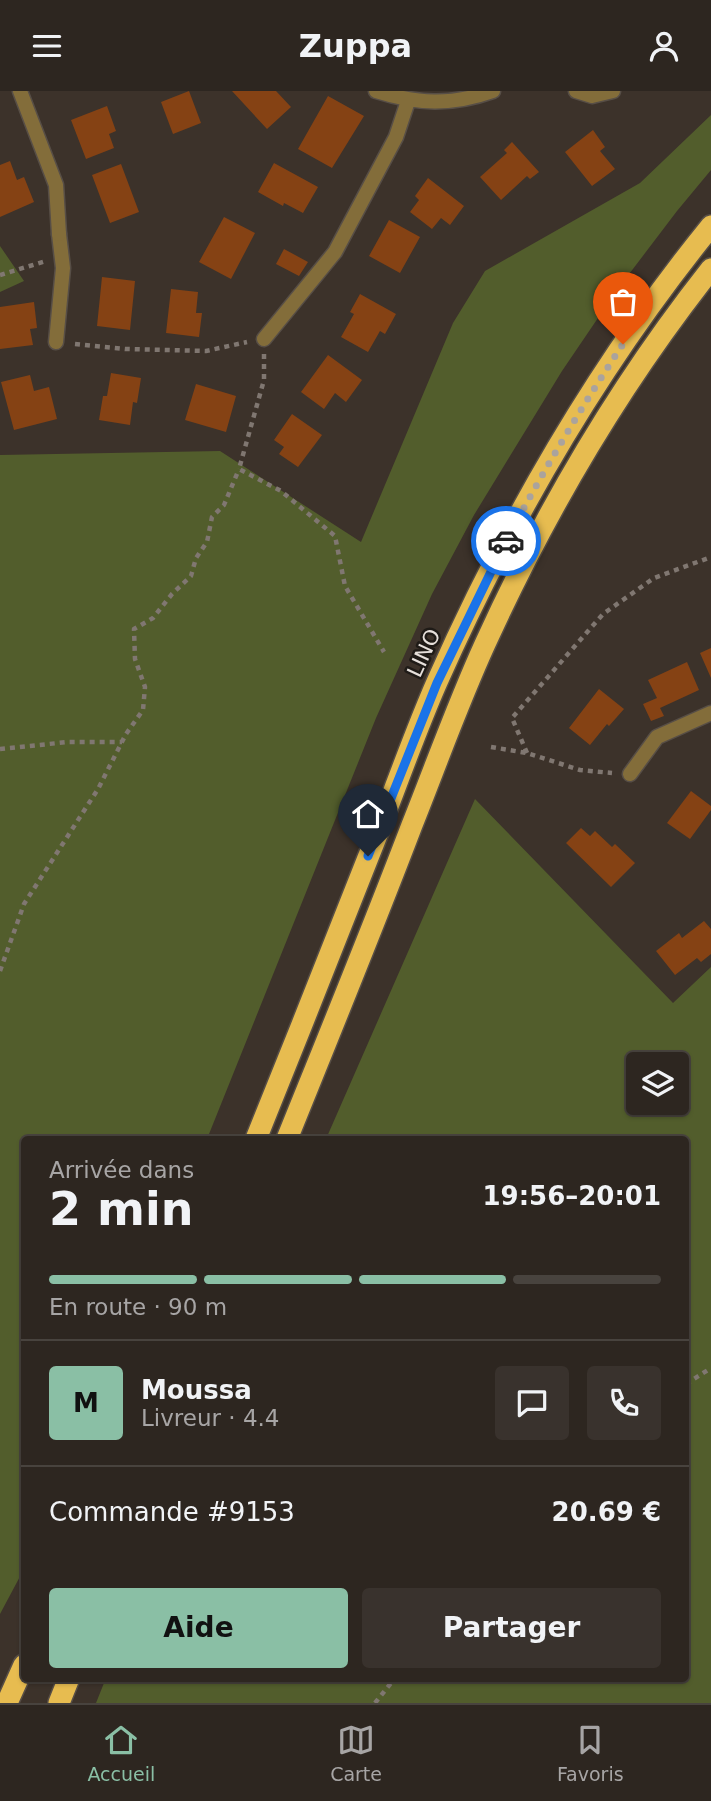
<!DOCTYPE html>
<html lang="fr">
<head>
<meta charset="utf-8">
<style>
	body { margin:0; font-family:"DejaVu Sans",sans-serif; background:#39322d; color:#f1f3f6; height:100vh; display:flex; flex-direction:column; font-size:26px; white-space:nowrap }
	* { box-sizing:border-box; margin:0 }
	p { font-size:23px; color:#a7a5a5 }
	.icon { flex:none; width:38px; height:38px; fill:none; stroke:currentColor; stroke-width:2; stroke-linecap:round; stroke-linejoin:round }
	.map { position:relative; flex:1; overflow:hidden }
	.side { position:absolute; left:21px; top:1045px; width:668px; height:546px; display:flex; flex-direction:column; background:#2d2620; border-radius:7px; box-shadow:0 2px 5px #0004,0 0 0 2px #48433e }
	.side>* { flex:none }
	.buttons { position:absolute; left:626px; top:961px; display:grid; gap:14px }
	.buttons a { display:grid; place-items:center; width:63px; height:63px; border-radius:7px; background:#2d2620; box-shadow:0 2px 5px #0004,0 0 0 2px #48433e; font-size:35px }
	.pin { position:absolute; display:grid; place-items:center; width:60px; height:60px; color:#fff; margin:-72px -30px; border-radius:50% 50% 50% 0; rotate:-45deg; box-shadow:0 0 7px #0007 }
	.pin .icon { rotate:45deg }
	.courier { position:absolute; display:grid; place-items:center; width:70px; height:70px; margin:-35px; border:5px solid #1a73e8; border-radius:50%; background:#fff; color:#222; box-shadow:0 2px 9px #0007 }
	.summary em { font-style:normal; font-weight:700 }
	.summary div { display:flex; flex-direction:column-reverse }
	.summary { display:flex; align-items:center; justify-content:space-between; height:119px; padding:0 28px }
	h1 { font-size:46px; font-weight:700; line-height:52px }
	.bar { display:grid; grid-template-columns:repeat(4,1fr); gap:10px 7px; align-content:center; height:84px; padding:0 28px }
	.bar i { height:9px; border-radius:5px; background:#48433e }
	.bar .active { background:#8abfa5 }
	.bar p { grid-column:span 4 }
	.line { display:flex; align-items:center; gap:18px; padding:0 28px; border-top:2px solid #48433e }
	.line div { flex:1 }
	.round { display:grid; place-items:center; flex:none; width:74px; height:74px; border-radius:7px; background:#39322d }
	.primary-button { display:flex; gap:14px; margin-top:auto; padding:14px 28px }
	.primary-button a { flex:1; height:80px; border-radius:7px; background:#8abfa5; color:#111; font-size:28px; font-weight:700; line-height:80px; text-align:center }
	.primary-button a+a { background:#39322d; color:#f1f3f6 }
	header { display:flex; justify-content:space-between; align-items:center; height:91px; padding:0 28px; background:#2d2620; font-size:32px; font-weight:700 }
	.tab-bar { display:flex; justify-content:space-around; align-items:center; height:98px; border-top:2px solid #48433e; background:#2d2620; font-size:19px; color:#a7a5a5 }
	.tab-bar a { display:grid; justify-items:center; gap:4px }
	.tab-bar .active { color:#8abfa5 }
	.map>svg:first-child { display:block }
	.green { fill:#525d2c; fill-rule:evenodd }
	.building { fill:#854214 }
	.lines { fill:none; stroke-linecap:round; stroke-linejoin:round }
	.lane-casing { stroke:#574e46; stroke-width:17 }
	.street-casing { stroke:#574e46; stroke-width:17 }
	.highway-casing { stroke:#574e46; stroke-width:24 }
	.path { stroke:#807771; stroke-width:4.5; stroke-dasharray:5 5; stroke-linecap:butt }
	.lane { stroke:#836d3a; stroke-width:14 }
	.street { stroke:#836d3a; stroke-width:14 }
	.highway { stroke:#e7bc50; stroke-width:21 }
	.done { stroke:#aaa39d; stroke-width:7; stroke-dasharray:0 12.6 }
	.route { stroke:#1a73e8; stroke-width:9 }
	.labels { text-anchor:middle; stroke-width:5; stroke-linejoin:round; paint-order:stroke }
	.street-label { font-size:21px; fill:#e6e0db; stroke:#1f1b17 }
</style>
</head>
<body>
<header><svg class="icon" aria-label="menu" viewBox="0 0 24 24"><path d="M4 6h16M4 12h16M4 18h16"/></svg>Zuppa<svg class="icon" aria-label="person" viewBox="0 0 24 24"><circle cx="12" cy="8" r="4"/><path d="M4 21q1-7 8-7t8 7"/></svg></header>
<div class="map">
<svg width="711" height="1612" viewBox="0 0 711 1612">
	<rect width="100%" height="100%" fill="#3c322a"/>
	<!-- green -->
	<path class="green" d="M711,24V79L677,120L617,199L562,280L474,424L432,503L376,627L207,1048H24V1478L0,1523V364L220,360L361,451L453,232L485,180L640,92Z
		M0,155L24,190L0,201Z
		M475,708L673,912L711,876V1612H96L106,1587H686V1048H326ZM639,973H677V1012H639Z"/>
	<!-- building -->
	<path class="building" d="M189,0L201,32L173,43L161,11Z
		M232,0H276L291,16L267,38Z
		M328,5L364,25L332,77L298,58Z
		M107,15L116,40L109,43L114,57L86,68L71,29Z
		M593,39L605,56L600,60L615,78L592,95L565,61Z
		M512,51L539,81L530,88L527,85L501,109L480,86L507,62L504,59Z
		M10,70L17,89L24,86L34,111L0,126V74Z
		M274,72L318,96L303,122L284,112L283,115L258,101Z
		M121,73L139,121L110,132L92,84Z
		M428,87L464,115L450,134L441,127L432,138L410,121L419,109L415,105Z
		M224,126L255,142L231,188L199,171Z
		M389,129L420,146L400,182L369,165Z
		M284,158L308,171L299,185L276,173Z
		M102,186L135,190L130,239L97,235Z
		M171,198L198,201L196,222H202L199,246L166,242Z
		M360,203L396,223L385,243L380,240L368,261L341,246L354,223L350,221Z
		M34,211L37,237L30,238L33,254L0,258V216Z
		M328,264L362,289L346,311L335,302L324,318L301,301Z
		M111,282L141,287L137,312L133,311L130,334L99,329L103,305H107Z
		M30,284L34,300L49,296L57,328L14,339L1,291Z
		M196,293L236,305L226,341L185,329Z
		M292,323L322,344L298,376L279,363L284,356L274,349Z
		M711,557V587L700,562Z
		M687,571L699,599L660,617L664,625L651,630L643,613L657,607L648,589Z
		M599,598L624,618L609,635L607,633L590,654L569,637Z
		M691,700L711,715V719L690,748L667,732Z
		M581,737L590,745L595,740L612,756L615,753L635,772L611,796L566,752Z
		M704,830L711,838V863L701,871L697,867L675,884L656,860L679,842L682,847Z"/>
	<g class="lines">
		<!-- lane casing -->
		<g class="lane-casing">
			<path id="lane" d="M56,251L63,177L59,143"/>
		</g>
		<!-- street casing -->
		<g class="street-casing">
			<path id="street" d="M20,0L56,94L59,143
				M376,0C417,13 451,15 493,0
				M576,0L592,5L613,0
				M264,248L335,161L396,46L408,10
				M630,683L657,646L711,622"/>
		</g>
		<!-- highway casing -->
		<g class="highway-casing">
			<path id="highway" d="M256,1048C297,947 337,845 377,744C397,693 415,641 437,591C509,429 599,273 711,135
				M287,1048C329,944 372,839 412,734C436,674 458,612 485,553C545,421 621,292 711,178
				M7,1612L24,1574
				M59,1612L69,1587"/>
		</g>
		<!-- path -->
		<path class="path" d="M0,184L46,170
			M75,253L125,258L206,260L247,251
			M264,263V289L239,378L281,400L335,445L345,495L384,561
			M491,656L527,662L580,679L612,682
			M0,658L68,651H122
			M527,662L512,627L603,523L654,487L711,466
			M0,880L24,813L98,698L126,643L143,619L145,596L135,568L134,538L153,527L172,503L191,485L196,467L207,451L212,426L224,414L239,378
			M686,1293L711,1277
			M375,1612L395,1587"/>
		<!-- lane -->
		<use href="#lane" class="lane"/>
		<!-- street -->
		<use href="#street" class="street"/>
		<!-- highway -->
		<use href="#highway" class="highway"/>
	</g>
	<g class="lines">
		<!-- done -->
		<path class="done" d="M506,450C542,382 581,317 623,253"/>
		<!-- route -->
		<path class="route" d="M368,765L437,592L506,450"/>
	</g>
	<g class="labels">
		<!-- street labels -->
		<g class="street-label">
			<text transform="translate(424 562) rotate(-65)" y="7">LINO</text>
		</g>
	</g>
</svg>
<div class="buttons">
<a><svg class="icon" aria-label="layers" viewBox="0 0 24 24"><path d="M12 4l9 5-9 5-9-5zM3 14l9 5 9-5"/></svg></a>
</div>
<div class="pin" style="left:623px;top:253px;background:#ea580c"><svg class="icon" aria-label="bag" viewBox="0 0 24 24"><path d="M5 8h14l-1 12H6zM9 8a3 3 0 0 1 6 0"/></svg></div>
<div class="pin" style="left:368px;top:765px;background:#1f2937"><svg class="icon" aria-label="home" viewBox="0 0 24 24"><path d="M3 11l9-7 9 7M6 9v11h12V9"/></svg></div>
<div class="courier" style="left:506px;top:450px"><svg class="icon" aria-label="car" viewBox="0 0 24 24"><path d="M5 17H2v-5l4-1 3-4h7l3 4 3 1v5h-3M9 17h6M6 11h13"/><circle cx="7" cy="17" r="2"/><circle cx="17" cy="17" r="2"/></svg></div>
<section class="side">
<div class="summary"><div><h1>2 min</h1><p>Arrivée dans</p></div><em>19:56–20:01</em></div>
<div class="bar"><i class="active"></i><i class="active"></i><i class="active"></i><i></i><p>En route · 90 m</p></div>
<div class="line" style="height:126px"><b class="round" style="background:#8abfa5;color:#111">M</b><div><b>Moussa</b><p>Livreur · 4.4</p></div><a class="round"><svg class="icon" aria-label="chat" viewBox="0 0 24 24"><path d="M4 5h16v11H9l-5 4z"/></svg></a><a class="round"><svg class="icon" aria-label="phone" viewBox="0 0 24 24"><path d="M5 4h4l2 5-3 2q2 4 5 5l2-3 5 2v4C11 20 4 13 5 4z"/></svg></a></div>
<div class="line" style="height:91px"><div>Commande #9153</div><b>20.69 €</b></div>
<div class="primary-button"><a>Aide</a><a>Partager</a></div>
</section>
</div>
<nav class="tab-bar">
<a class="active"><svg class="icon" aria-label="home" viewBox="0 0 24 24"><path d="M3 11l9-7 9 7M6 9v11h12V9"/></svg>Accueil</a>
<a><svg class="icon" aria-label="map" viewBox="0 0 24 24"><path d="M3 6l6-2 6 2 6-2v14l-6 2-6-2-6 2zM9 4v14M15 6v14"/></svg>Carte</a>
<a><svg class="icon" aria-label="saved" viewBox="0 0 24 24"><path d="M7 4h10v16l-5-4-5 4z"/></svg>Favoris</a>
</nav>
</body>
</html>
